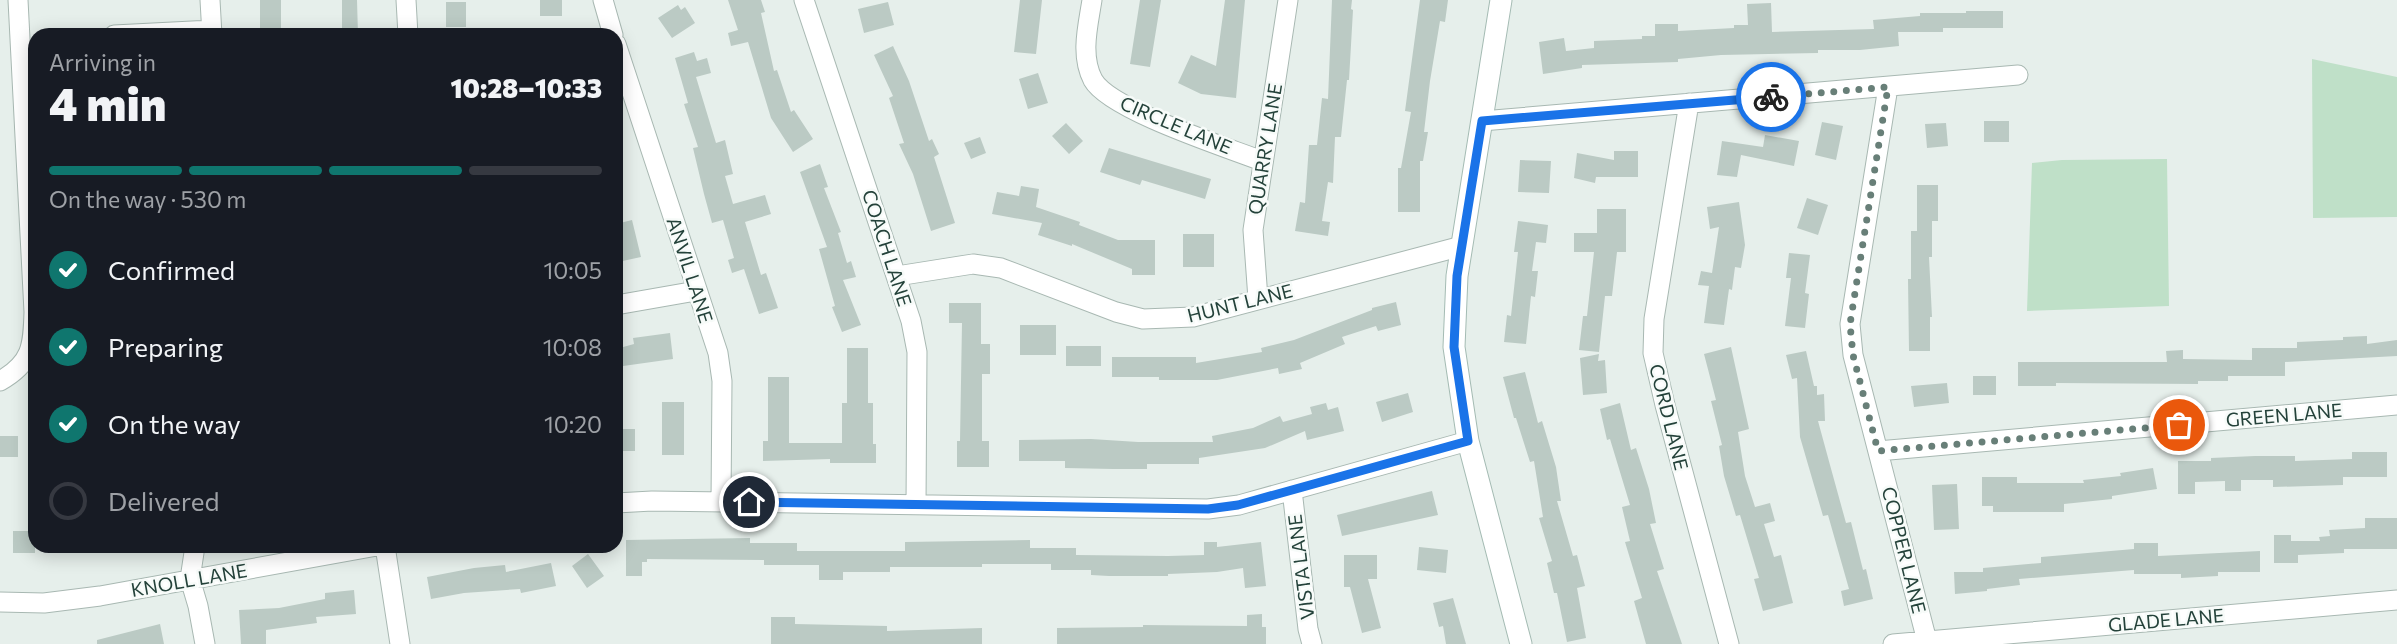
<!DOCTYPE html>
<html lang="en">
<head>
<meta charset="utf-8">
<style>
	body { margin:0; font-family:Commissioner,sans-serif; background:#20242c; color:#f1f3f6; height:100vh; display:flex; flex-direction:column; font-size:26px; white-space:nowrap }
	* { box-sizing:border-box; margin:0 }
	p { font-size:23px; color:#9ea1a6 }
	.icon { flex:none; width:38px; height:38px; fill:none; stroke:currentColor; stroke-width:2; stroke-linecap:round; stroke-linejoin:round }
	.map { position:relative; flex:1; overflow:hidden }
	.side { position:absolute; left:28px; top:28px; width:595px; height:525px; display:flex; flex-direction:column; background:#171b24; border-radius:21px; box-shadow:0 4px 18px #0003 }
	.side>* { flex:none }
	.pin { position:absolute; display:grid; place-items:center; width:60px; height:60px; color:#fff; margin:-30px; border:4px solid #fff; border-radius:50%; box-shadow:0 2px 7px #0007 }
	.courier { position:absolute; display:grid; place-items:center; width:70px; height:70px; margin:-35px; border:5px solid #1a73e8; border-radius:50%; background:#fff; color:#222; box-shadow:0 2px 9px #0007 }
	.head em { font-style:normal; font-weight:800 }
	.head div { display:flex; flex-direction:column-reverse }
	.head { display:flex; align-items:center; justify-content:space-between; height:119px; padding:0 21px }
	h1 { font-size:46px; font-weight:800; line-height:52px }
	.bar { display:grid; grid-template-columns:repeat(4,1fr); gap:10px 7px; align-content:center; height:84px; padding:0 21px }
	.bar i { height:9px; border-radius:5px; background:#363941 }
	.bar .selected { background:#0f766e }
	.bar p { grid-column:span 4 }
	ol { padding:0 21px; list-style:none }
	li { display:flex; align-items:center; gap:21px; height:77px }
	li p { margin-inline-start:auto }
	li .icon { padding:7px; border-radius:50%; background:#0f766e; color:#fff; stroke-width:4 }
	li:last-child { color:#9ea1a6 }
	li i { width:38px; height:38px; border:4px solid #363941; border-radius:50% }
	.map>svg:first-child { display:block }
	.green { fill:#bfe0c8 }
	.building { fill:#bbcac4 }
	.lines { fill:none; stroke-linecap:round; stroke-linejoin:round }
	.minor-casing { stroke:#a8b8b2; stroke-width:21 }
	.secondary-casing { stroke:#a4bbb3; stroke-width:23 }
	.minor { stroke:#fff; stroke-width:19 }
	.secondary { stroke:#fff; stroke-width:21 }
	.done { stroke:#687f78; stroke-width:7; stroke-dasharray:0 12.6 }
	.route { stroke:#1a73e8; stroke-width:9 }
	.labels { text-anchor:middle; stroke-width:5; stroke-linejoin:round; paint-order:stroke }
	.street-label { font-size:19px; fill:#24423a; stroke:#f7fbf9 }
</style>
</head>
<body>
<div class="map">
<svg width="2397" height="644" viewBox="0 0 2397 644">
	<rect width="100%" height="100%" fill="#e6efeb"/>
	<!-- green -->
	<path class="green" d="M2312,59L2397,77V217L2313,218Z
		M2167,159L2169,306L2027,311L2032,163L2062,160Z"/>
	<!-- building -->
	<path class="building" d="M260,0H281V35H260Z
		M342,0H357L358,35H342Z
		M540,0H562V16H540Z
		M728,0H761L765,12L761,13L774,71L777,70L791,112L794,110L813,139L793,152L771,118L748,42L731,46L728,33L738,30Z
		M1020,0H1042L1036,54L1014,52Z
		M1140,0H1161L1150,67L1130,64Z
		M1225,0H1245L1236,98L1201,94L1178,83L1191,55L1216,66Z
		M1332,0H1352L1351,9L1353,10L1349,80H1347L1341,137H1335L1333,183L1328,182L1322,221L1330,222L1328,236L1295,231L1300,202L1305,203L1309,145H1317L1322,98L1328,99Z
		M1420,0H1448L1445,22L1440,21L1430,81L1424,132H1428L1423,161H1420V212H1398V168H1401L1411,112L1405,111Z
		M446,2H466V27H446Z
		M888,2L894,25L864,33L858,9Z
		M1771,3L1772,32L1874,29L1873,20L1920,16V13H1966V11H2003V28H1943V32H1898L1899,46L1860,50H1818V53L1721,55L1678,59V62L1582,65V68L1543,74L1539,42L1564,38L1566,51L1594,48V41L1642,39V36H1655V24H1678V31L1734,28V25H1748L1747,4Z
		M678,5L681,10L685,7L695,23L672,38L658,18Z
		M893,46L909,81L929,141L932,139L939,154L934,157L955,223L931,231L913,174L899,144L904,143L889,98L893,96L874,55Z
		M694,52L697,61L707,58L711,73L696,77L716,143L725,140L733,174L725,176L733,204L765,195L771,214L745,222L761,275L766,273L778,308L759,314L744,269L732,273L728,260L734,258L723,220L712,223L704,194L693,148L698,147L684,104L688,103L675,58Z
		M1038,73L1048,103L1028,109L1019,79Z
		M1984,121H2009V142H1984Z
		M1822,122L1843,126L1836,160L1815,155Z
		M1066,123L1083,141L1069,154L1052,136Z
		M1946,123L1948,146L1927,148L1925,124Z
		M1765,135L1799,141L1794,166L1741,155L1737,177L1717,175L1722,141L1763,147Z
		M980,137L986,153L971,159L964,143Z
		M1109,148L1211,179L1205,199L1142,180L1140,185L1100,172Z
		M1614,151H1638V177H1596L1595,183L1574,178L1577,153L1614,160Z
		M1520,160L1551,161L1549,193L1518,192Z
		M820,164L828,187L824,188L841,232L838,233L847,263L851,261L856,277L843,280L861,325L842,332L832,307L835,306L819,249L827,247L800,172Z
		M1917,185H1938V221H1932V257H1929L1932,317H1930V351H1909L1908,279H1911V231H1917Z
		M1021,186L1039,189L1036,207L1080,222L1079,225L1118,240H1155V275H1132V269L1072,244V246L1038,235L1042,223L992,214L997,192L1019,196Z
		M1807,198L1828,205L1818,235L1797,228Z
		M1739,202L1745,245L1741,268L1735,267L1732,290L1729,289L1724,325L1704,323L1709,286L1698,285L1701,271L1712,273L1719,227L1710,229L1707,207Z
		M1597,209H1626V252H1617L1612,296H1605L1599,352L1579,350L1583,316H1587L1594,252H1574V233H1597Z
		M632,220L641,257L618,262L616,253V224Z
		M1518,221L1548,225L1546,243L1536,242L1532,271H1538L1535,297L1531,296L1526,344L1504,342L1507,315L1511,316L1518,252H1514Z
		M1183,234H1214V267H1183Z
		M1789,253L1810,255L1805,293L1809,294L1805,328L1785,326L1791,278H1786Z
		M1396,302L1401,325L1378,331L1376,326L1342,337L1345,344L1300,363L1302,369L1279,374L1278,368L1217,380H1159V377H1112V357H1196V363L1262,352L1261,348L1294,340L1372,310V308Z
		M949,303H981V344H990V374H982V441H989V467H957V441H960L962,323H949Z
		M1020,325H1056V355H1020Z
		M670,333L673,359L616,367V349L634,344L633,338Z
		M2367,336V344L2397,340V356L2285,362V376H2228V381H2198V384L2056,383V386H2018V362H2167L2166,351L2183,350V359L2252,360V348H2297V342L2343,340V337Z
		M1066,346H1101V366H1066Z
		M1731,347L1749,429L1738,432L1745,476L1755,507L1770,503L1775,521L1764,524L1774,557L1781,555L1793,603L1763,611L1754,579L1759,578L1740,515L1736,516L1724,476L1719,446L1722,445L1711,401L1716,400L1704,354Z
		M847,348H868V403H873V444H876V463H830V459L763,461V441H768V377H789V443H842V403H847Z
		M1806,351L1814,386H1817V395L1824,394L1825,421H1818L1830,465L1846,523L1851,522L1863,570L1866,569L1873,599L1844,606L1841,591L1849,589L1828,515L1823,516L1800,437L1797,378L1792,379L1786,355Z
		M1599,354L1598,361L1605,360L1607,393L1583,395L1580,358Z
		M1525,372L1538,423L1542,421L1556,467L1561,501H1557L1573,556L1577,555L1585,586L1577,588L1586,638L1567,642L1557,593H1554L1547,563L1552,561L1539,518L1543,517L1534,461L1530,462L1516,418H1514L1503,377Z
		M1973,376H1996V395H1973Z
		M1947,383L1949,403L1914,407L1911,386Z
		M1408,393L1413,412L1382,422L1376,402Z
		M662,402H684V455H662Z
		M1326,403L1328,410L1338,407L1344,431L1307,440L1305,431L1265,448L1199,458V464H1147V469H1113L1065,468V461H1019V440L1091,439L1138,442H1213L1212,436L1253,428L1280,416L1283,422L1312,414L1310,407Z
		M1620,403L1631,450L1636,448L1649,489L1656,523L1650,524L1664,569L1657,571L1682,644H1646L1634,601L1642,598L1625,542L1630,541L1622,507L1630,505L1610,439L1607,440L1600,409Z
		M616,429H635V451H616Z
		M0,436H18V457H0Z
		M2352,452H2387V477H2343V485L2273,487V480H2241V491H2225V481L2195,482V494H2178V461H2211V458L2255,456H2295V461L2352,459Z
		M2153,468L2157,489L2112,496V499L2064,504V512H1993V506H1982V477H2017V483H2084L2083,480L2121,476L2120,473Z
		M1957,484L1959,529L1934,530L1932,485Z
		M1432,491L1438,515L1342,536L1337,515Z
		M2365,518H2397V549H2344V553L2298,555V563H2274V535H2291V541H2320L2319,537L2330,536L2329,530L2365,528Z
		M13,531H35V553H13Z
		M750,538V543H797V551H905V542L1030,540V548H1076V555L1168,556L1204,555V542H1217V547L1261,542L1266,586L1245,588L1243,568L1217,572L1168,574V576H1109L1091,575V570H1051V564H982V567H890V572H843V580H819V565H764V560L647,559V562H642V576H626V540Z
		M2134,543H2158V556L2260,551V572H2218V576L2181,578V574H2134V570L2019,579L2020,585L1987,589V591L1955,594L1954,572H1983V568L2041,563V557L2134,549Z
		M1419,547L1448,550L1446,573L1417,570Z
		M588,554L604,576L587,588L572,566Z
		M1344,555H1377V579H1368L1381,628L1362,633L1350,587H1344Z
		M551,563L556,586L521,593L520,589L464,593L431,599L427,577L474,568L505,565L506,572Z
		M354,590L356,614L316,617L317,623L266,630V644H241L239,610L279,608L325,599V593Z
		M1453,598L1466,644H1446L1443,626L1439,627L1433,603Z
		M1262,614V627H1266V644H1057V628L1143,627V625L1247,626V615Z
		M771,617H795V624L887,626V631L982,628V644H771Z
		M160,624L164,644H97V640Z"/>
	<g class="lines">
		<!-- minor casing -->
		<g class="minor-casing">
			<path id="minor" d="M210,0L212,35
				M406,0L408,35
				M603,0L613,35
				M804,0L911,321L917,352L916,505
				M1092,0C1088,26 1080,55 1093,80C1110,110 1226,147 1262,161
				M114,35L212,30
				M616,44L718,353L722,381L721,502
				M1888,87L1850,324L1853,355L1927,641
				M1689,103L1654,319L1653,353L1665,405L1729,644
				M1482,121L2018,75
				M897,276L973,264L1001,268L1116,312L1143,319L1193,317L1462,246
				M1258,299L1253,230L1288,0
				M616,305L696,291
				M0,381C32,363 33,346 34,312L18,0
				M1878,451L2397,405
				M1292,490L1308,629L1312,644
				M616,503L652,501L1208,509L1239,505L1468,441
				M195,546L190,579L198,606L205,644
				M385,546L400,644
				M0,602L44,603L100,596L377,546
				M1893,644L2397,600"/>
		</g>
		<!-- secondary casing -->
		<g class="secondary-casing">
			<path id="secondary" d="M1501,0L1457,276L1454,347L1468,441L1521,644"/>
		</g>
		<!-- minor -->
		<use href="#minor" class="minor"/>
		<!-- secondary -->
		<use href="#secondary" class="secondary"/>
	</g>
	<g class="lines">
		<!-- done -->
		<path class="done" d="M1771,97L1888,87L1850,324L1853,355L1878,451L2179,425"/>
		<!-- route -->
		<path class="route" d="M749,502L1208,509L1238,505L1468,441L1454,347L1457,276L1482,121L1771,97"/>
	</g>
	<g class="labels">
		<!-- street labels -->
		<g class="street-label">
			<text transform="translate(1176 125) rotate(23)" y="7">CIRCLE LANE</text>
			<text transform="translate(1265 149) rotate(-81)" y="7">QUARRY LANE</text>
			<text transform="translate(887 248) rotate(72)" y="7">COACH LANE</text>
			<text transform="translate(690 270) rotate(72)" y="7">ANVIL LANE</text>
			<text transform="translate(1240 303) rotate(-14)" y="7">HUNT LANE</text>
			<text transform="translate(2284 415) rotate(-5)" y="7">GREEN LANE</text>
			<text transform="translate(1669 417) rotate(76)" y="7">CORD LANE</text>
			<text transform="translate(1904 550) rotate(76)" y="7">COPPER LANE</text>
			<text transform="translate(1301 567) rotate(-97)" y="7">VISTA LANE</text>
			<text transform="translate(189 580) rotate(-10)" y="7">KNOLL LANE</text>
			<text transform="translate(2166 620) rotate(-5)" y="7">GLADE LANE</text>
		</g>
	</g>
</svg>
<div class="pin" style="left:2179px;top:425px;background:#ea580c"><svg class="icon" aria-label="bag" viewBox="0 0 24 24"><path d="M5 8h14l-1 12H6zM9 8a3 3 0 0 1 6 0"/></svg></div>
<div class="pin" style="left:749px;top:502px;background:#1f2937"><svg class="icon" aria-label="home" viewBox="0 0 24 24"><path d="M3 11l9-7 9 7M6 9v11h12V9"/></svg></div>
<div class="courier" style="left:1771px;top:97px"><svg class="icon" aria-label="bike" viewBox="0 0 24 24"><circle cx="6" cy="16" r="4"/><circle cx="18" cy="16" r="4"/><path d="M6 16l4-8h5l3 8M10 8l3 8H6M13 5h3"/></svg></div>
<section class="side">
<div class="head"><div><h1>4 min</h1><p>Arriving in</p></div><em>10:28–10:33</em></div>
<div class="bar"><i class="selected"></i><i class="selected"></i><i class="selected"></i><i></i><p>On the way · 530 m</p></div>
<ol>
<li><svg class="icon" aria-label="check" viewBox="0 0 24 24"><path d="M5 12l5 5 9-10"/></svg>Confirmed<p>10:05</p></li>
<li><svg class="icon" aria-label="check" viewBox="0 0 24 24"><path d="M5 12l5 5 9-10"/></svg>Preparing<p>10:08</p></li>
<li><svg class="icon" aria-label="check" viewBox="0 0 24 24"><path d="M5 12l5 5 9-10"/></svg>On the way<p>10:20</p></li>
<li><i></i>Delivered</li>
</ol>
</section>
</div>
</body>
</html>
